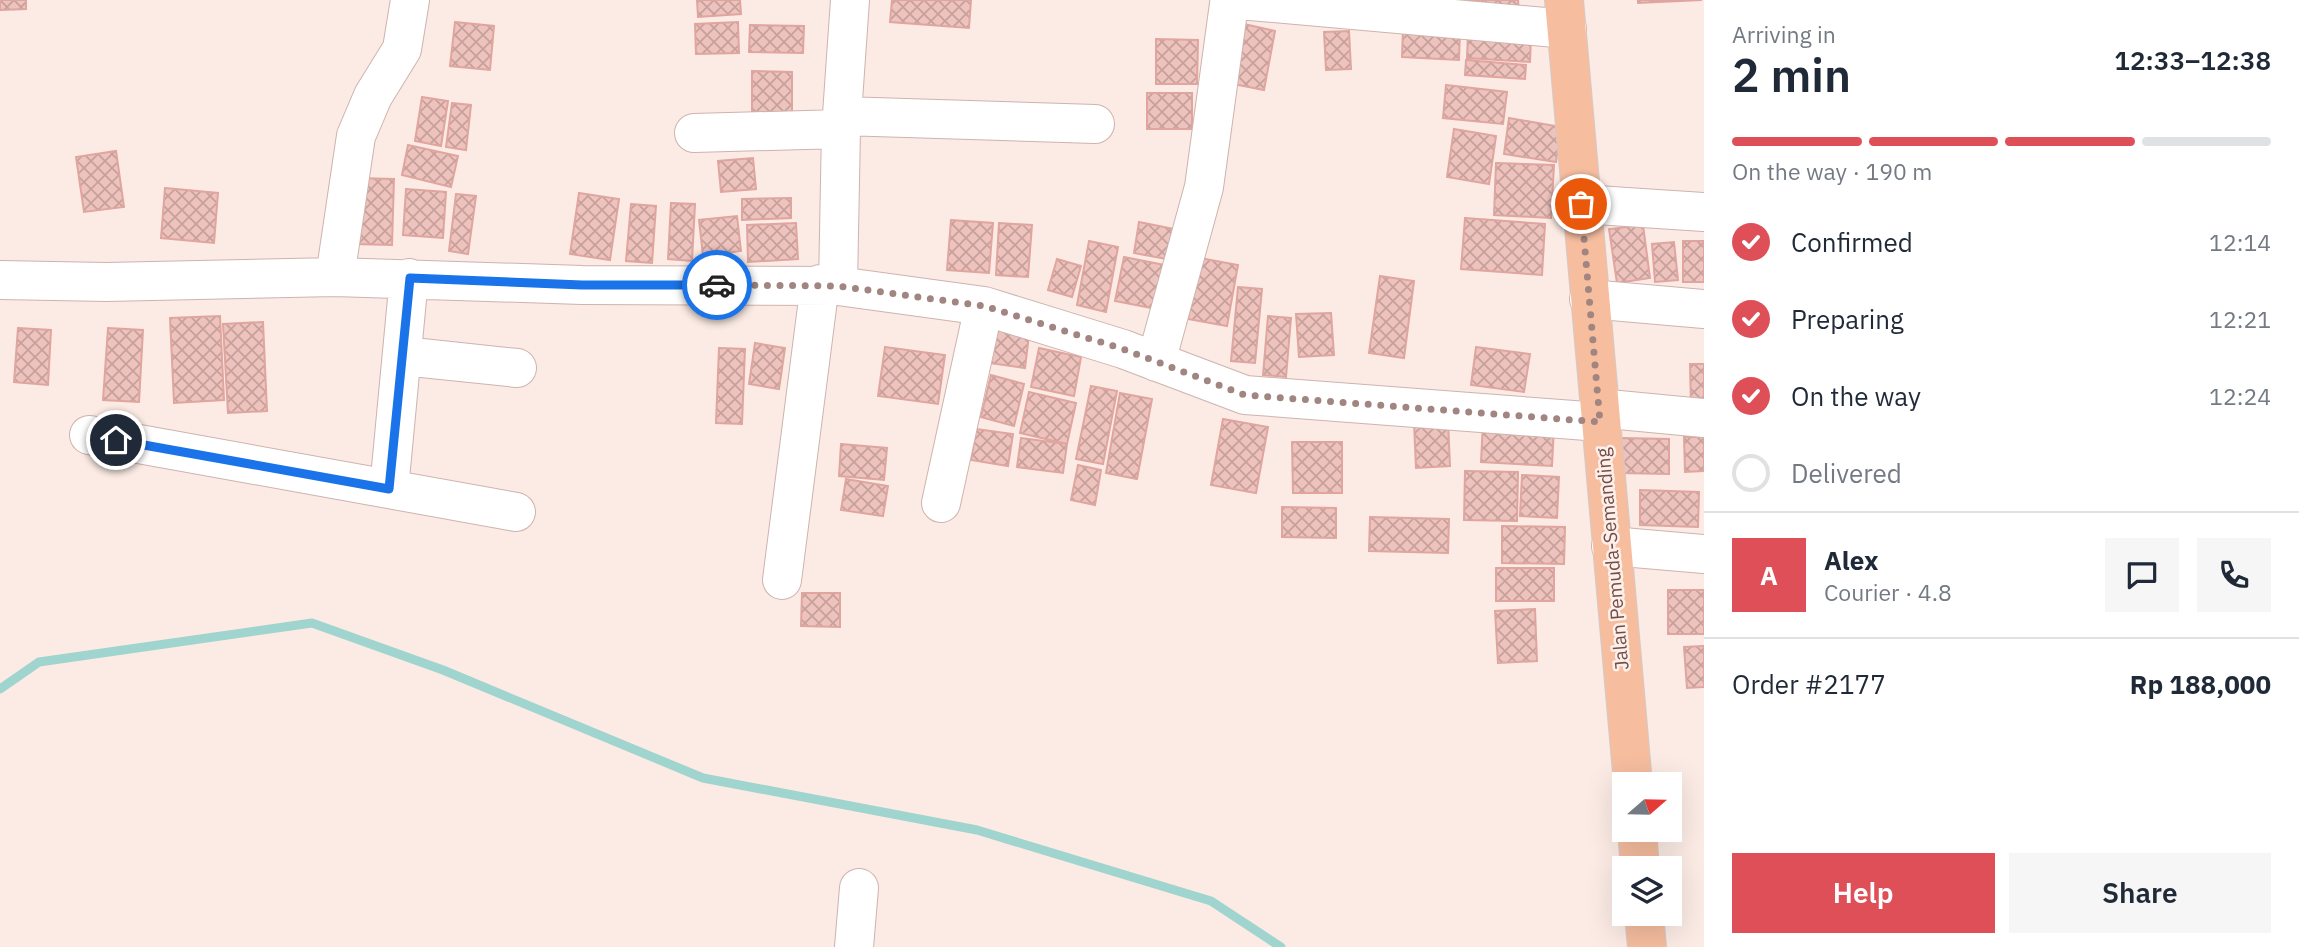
<!DOCTYPE html>
<html lang="en">
<head>
<meta charset="utf-8">
<style>
	body { margin:0; font-family:"IBM Plex Sans",sans-serif; background:#f6f6f7; color:#1f2937; height:100vh; display:flex; flex-direction:column; font-size:26px; white-space:nowrap }
	* { box-sizing:border-box; margin:0 }
	p { font-size:23px; color:#747a83 }
	.icon { flex:none; width:38px; height:38px; fill:none; stroke:currentColor; stroke-width:2; stroke-linecap:round; stroke-linejoin:round }
	.map { position:relative; flex:1; overflow:hidden }
	.side { display:flex; flex-direction:column; background:#fff; width:595px }
	.side>* { flex:none }
	.needle { width:46px; rotate:70deg }
	.tools { position:absolute; left:1612px; top:772px; display:grid; gap:14px }
	.tools a { display:grid; place-items:center; width:70px; height:70px; border-radius:0px; background:#fff; box-shadow:0 7px 28px #0002; font-size:35px }
	.pin { position:absolute; display:grid; place-items:center; width:60px; height:60px; color:#fff; margin:-30px; border:4px solid #fff; border-radius:50%; box-shadow:0 2px 7px #0007 }
	.courier { position:absolute; display:grid; place-items:center; width:70px; height:70px; margin:-35px; border:5px solid #1a73e8; border-radius:50%; background:#fff; color:#222; box-shadow:0 2px 9px #0007 }
	.head em { font-style:normal; font-weight:600 }
	.head div { display:flex; flex-direction:column-reverse }
	.head { display:flex; align-items:center; justify-content:space-between; height:119px; padding:0 28px }
	h1 { font-size:46px; font-weight:600; line-height:52px }
	.bar { display:grid; grid-template-columns:repeat(4,1fr); gap:10px 7px; align-content:center; height:84px; padding:0 28px }
	.bar i { height:9px; border-radius:5px; background:#e0e1e3 }
	.bar .on { background:#de4f58 }
	.bar p { grid-column:span 4 }
	.line { display:flex; align-items:center; gap:18px; padding:0 28px; border-top:2px solid #e0e1e3 }
	.line div { flex:1 }
	.round { display:grid; place-items:center; flex:none; width:74px; height:74px; border-radius:0px; background:#f6f6f7 }
	ol { padding:0 28px; list-style:none }
	li { display:flex; align-items:center; gap:21px; height:77px }
	li p { margin-inline-start:auto }
	li .icon { padding:7px; border-radius:50%; background:#de4f58; color:#fff; stroke-width:4 }
	li:last-child { color:#747a83 }
	li i { width:38px; height:38px; border:4px solid #e0e1e3; border-radius:50% }
	.action { display:flex; gap:14px; margin-top:auto; padding:14px 28px }
	.action a { flex:1; height:80px; border-radius:0px; background:#de4f58; color:#fff; font-size:28px; font-weight:600; line-height:80px; text-align:center }
	.action a+a { background:#f6f6f7; color:#1f2937 }
	main { display:flex; flex:1; min-height:0 }
	.map>svg:first-child { display:block }
	.lines { fill:none; stroke-linecap:round; stroke-linejoin:round }
	.stream { stroke:#a0d4ce; stroke-width:9 }
	.building { fill:url(#building-cross-hatch); stroke:#e0a59e; stroke-width:2 }
	.minor-casing { stroke:#ceb3ae; stroke-width:40 }
	.major-casing { stroke:#d4cac9; stroke-width:40 }
	.minor { stroke:#fff; stroke-width:38 }
	.major { stroke:#f6bd9f; stroke-width:38 }
	.done { stroke:#a18581; stroke-width:7; stroke-dasharray:0 12.6 }
	.route { stroke:#1a73e8; stroke-width:9 }
	.labels { text-anchor:middle; stroke-width:5; stroke-linejoin:round; paint-order:stroke }
	.street-label { font-size:19px; fill:#714e4b; stroke:#fef0e9 }
</style>
</head>
<body>
<main>
<div class="map">
<svg width="1704" height="947" viewBox="0 0 1704 947">
	<defs>
		<pattern id="building-cross-hatch" width="8" height="8" patternUnits="userSpaceOnUse" patternTransform="scale(1.75)"><rect width="8" height="8" fill="#efc3bd"/><path d="M0 0l8 8M0 8l8-8" fill="none" stroke="#c6a19c"/></pattern>
	</defs>
	<rect width="100%" height="100%" fill="#fbebe4"/>
	<g class="lines">
		<!-- stream -->
		<path class="stream" d="M0,689L39,662L312,623L443,670L703,778L977,830L1211,901L1281,947"/>
	</g>
	<!-- building -->
	<path class="building" d="M0,0H26V9L0,10Z
		M697,0H740L741,14L698,17Z
		M892,0H971L969,28L890,22Z
		M1469,0H1518L1519,11L1470,15Z
		M1638,0H1702L1638,3Z
		M455,22L494,26L490,70L450,66Z
		M738,22L739,53L696,54L695,24Z
		M1244,24L1275,31L1264,90L1233,84Z
		M750,25L804,26L803,53L749,52Z
		M1403,29L1460,32L1459,60L1402,57Z
		M1349,31L1351,69L1326,70L1324,32Z
		M1468,33L1531,36L1530,62L1467,58Z
		M1156,39L1198,40L1197,84H1156Z
		M1466,60L1526,65L1525,79L1465,75Z
		M752,71L792,72V112H752Z
		M1446,85L1507,92L1503,124L1443,118Z
		M1147,93H1192V129H1147Z
		M422,97L448,101L441,146L415,141Z
		M452,103L471,105L466,150L446,147Z
		M1509,118L1561,127L1556,162L1504,154Z
		M1454,129L1496,136L1489,184L1447,177Z
		M408,145L458,156L451,187L402,175Z
		M116,151L124,207L84,212L76,157Z
		M753,158L756,189L721,192L718,161Z
		M1496,163L1554,165L1551,218L1494,215Z
		M355,178L394,179L392,245L354,244Z
		M165,188L218,193L214,243L161,238Z
		M406,189L446,192L443,238L403,235Z
		M579,193L619,199L610,260L570,254Z
		M456,194L476,196L468,254L449,251Z
		M791,198V218L742,220V199Z
		M671,203L695,204L692,261L668,259Z
		M631,204L656,206L652,263L626,261Z
		M737,216L741,251L703,256L699,220Z
		M1465,218L1545,224L1542,275L1461,269Z
		M951,220L993,223L989,273L947,270Z
		M1139,222L1189,232L1183,262L1134,253Z
		M796,223L798,259L748,262L747,225Z
		M999,223L1032,225L1028,277L996,275Z
		M1643,225L1650,278L1617,283L1609,229Z
		M1089,241L1118,247L1106,312L1077,305Z
		M1683,241H1704V282H1683Z
		M1674,242L1678,280L1655,282L1652,244Z
		M1124,257L1175,267L1167,311L1115,301Z
		M1200,258L1238,265L1227,326L1188,319Z
		M1057,259L1081,266L1072,297L1048,290Z
		M1380,276L1414,281L1404,358L1369,353Z
		M1238,287L1262,289L1255,363L1231,361Z
		M1331,313L1334,355L1299,357L1296,314Z
		M220,316L224,400L174,403L170,318Z
		M1268,316L1291,318L1286,377L1263,375Z
		M263,322L267,411L228,413L223,324Z
		M18,328L51,330L48,385L14,382Z
		M108,328L143,330L139,402L103,400Z
		M993,329L1029,335L1025,368L989,363Z
		M755,343L785,348L779,389L749,384Z
		M885,347L945,355L938,404L878,396Z
		M1476,347L1530,354L1524,392L1471,385Z
		M719,348L745,349L742,424L716,423Z
		M1039,348L1081,357L1074,396L1031,387Z
		M1690,364H1704V406H1691Z
		M991,375L1024,384L1014,426L981,417Z
		M1091,386L1117,391L1103,464L1076,459Z
		M1029,392L1076,403L1067,444L1020,433Z
		M1120,393L1152,399L1137,479L1106,473Z
		M1223,419L1268,427L1256,493L1211,485Z
		M1448,421L1450,466L1416,468L1414,423Z
		M1483,422L1554,425L1552,466L1481,462Z
		M976,429L1013,434L1008,466L971,460Z
		M1684,437H1704V471L1685,472Z
		M1021,438L1067,444L1063,473L1017,467Z
		M1621,438L1669,439V474L1620,473Z
		M1292,442H1342V493H1293Z
		M841,444L887,448L884,480L839,476Z
		M1078,465L1101,470L1095,505L1071,500Z
		M1465,471L1518,472L1517,521L1464,520Z
		M1522,475L1559,477L1557,518L1520,516Z
		M846,479L888,486L883,516L841,510Z
		M1640,490L1699,492L1698,527L1640,525Z
		M1282,507L1336,508V538L1282,537Z
		M1370,517L1449,519L1448,553L1369,551Z
		M1502,526L1565,527L1564,564L1502,563Z
		M1496,568H1554V601H1496Z
		M1668,590H1704V634H1668Z
		M802,593H840V627L801,626Z
		M1535,609L1537,661L1498,663L1495,611Z
		M1704,646V687L1687,688L1684,647Z"/>
	<g class="lines">
		<!-- minor casing -->
		<g class="minor-casing">
			<path id="minor" d="M842,116L1095,124
				M694,133L841,129
				M1581,204L1704,212
				M335,277L356,136L373,96L402,49L410,0
				M0,280L106,282L335,277L582,285L838,286L984,306L1123,349L1245,395L1600,422
				M838,286L841,129L850,0
				M1589,299L1704,309
				M403,356L517,368
				M1156,362L1204,187L1229,4L1239,0L1567,29
				M1598,408L1704,418
				M89,435L516,512
				M389,489L409,278
				M941,503L984,306
				M1611,546L1704,554
				M782,580L820,284
				M854,947L859,888"/>
		</g>
		<!-- major casing -->
		<g class="major-casing">
			<path id="major" d="M1564,0L1633,784
				M1637,830L1640,868
				M1644,914L1647,947"/>
		</g>
		<!-- minor -->
		<use href="#minor" class="minor"/>
		<!-- major -->
		<use href="#major" class="major"/>
	</g>
	<g class="lines">
		<!-- done -->
		<path class="done" d="M717,285L838,286L984,306L1123,349L1245,395L1600,422L1581,204"/>
		<!-- route -->
		<path class="route" d="M116,440L389,489L410,278L582,285H717"/>
	</g>
	<g class="labels">
		<!-- street labels -->
		<g class="street-label">
			<text transform="translate(1612 559) rotate(-95)" y="7">Jalan Pemuda-Semanding</text>
		</g>
	</g>
</svg>
<div class="tools">
<a><svg class="needle" viewBox="-14 -14 28 28"><path d="M0-13l5 13h-10z" fill="#e53935"/><path d="M0 13l5-13h-10z" fill="#747a83"/></svg></a>
<a><svg class="icon" aria-label="layers" viewBox="0 0 24 24"><path d="M12 4l9 5-9 5-9-5zM3 14l9 5 9-5"/></svg></a>
</div>
<div class="pin" style="left:1581px;top:204px;background:#ea580c"><svg class="icon" aria-label="bag" viewBox="0 0 24 24"><path d="M5 8h14l-1 12H6zM9 8a3 3 0 0 1 6 0"/></svg></div>
<div class="pin" style="left:116px;top:440px;background:#1f2937"><svg class="icon" aria-label="home" viewBox="0 0 24 24"><path d="M3 11l9-7 9 7M6 9v11h12V9"/></svg></div>
<div class="courier" style="left:717px;top:285px"><svg class="icon" aria-label="car" viewBox="0 0 24 24"><path d="M5 17H2v-5l4-1 3-4h7l3 4 3 1v5h-3M9 17h6M6 11h13"/><circle cx="7" cy="17" r="2"/><circle cx="17" cy="17" r="2"/></svg></div>
</div>
<section class="side">
<div class="head"><div><h1>2 min</h1><p>Arriving in</p></div><em>12:33–12:38</em></div>
<div class="bar"><i class="on"></i><i class="on"></i><i class="on"></i><i></i><p>On the way · 190 m</p></div>
<ol>
<li><svg class="icon" aria-label="check" viewBox="0 0 24 24"><path d="M5 12l5 5 9-10"/></svg>Confirmed<p>12:14</p></li>
<li><svg class="icon" aria-label="check" viewBox="0 0 24 24"><path d="M5 12l5 5 9-10"/></svg>Preparing<p>12:21</p></li>
<li><svg class="icon" aria-label="check" viewBox="0 0 24 24"><path d="M5 12l5 5 9-10"/></svg>On the way<p>12:24</p></li>
<li><i></i>Delivered</li>
</ol>
<div class="line" style="height:126px"><b class="round" style="background:#de4f58;color:#fff">A</b><div><b>Alex</b><p>Courier · 4.8</p></div><a class="round"><svg class="icon" aria-label="chat" viewBox="0 0 24 24"><path d="M4 5h16v11H9l-5 4z"/></svg></a><a class="round"><svg class="icon" aria-label="phone" viewBox="0 0 24 24"><path d="M5 4h4l2 5-3 2q2 4 5 5l2-3 5 2v4C11 20 4 13 5 4z"/></svg></a></div>
<div class="line" style="height:91px"><div>Order #2177</div><b>Rp 188,000</b></div>
<div class="action"><a>Help</a><a>Share</a></div>
</section>
</main>
</body>
</html>
